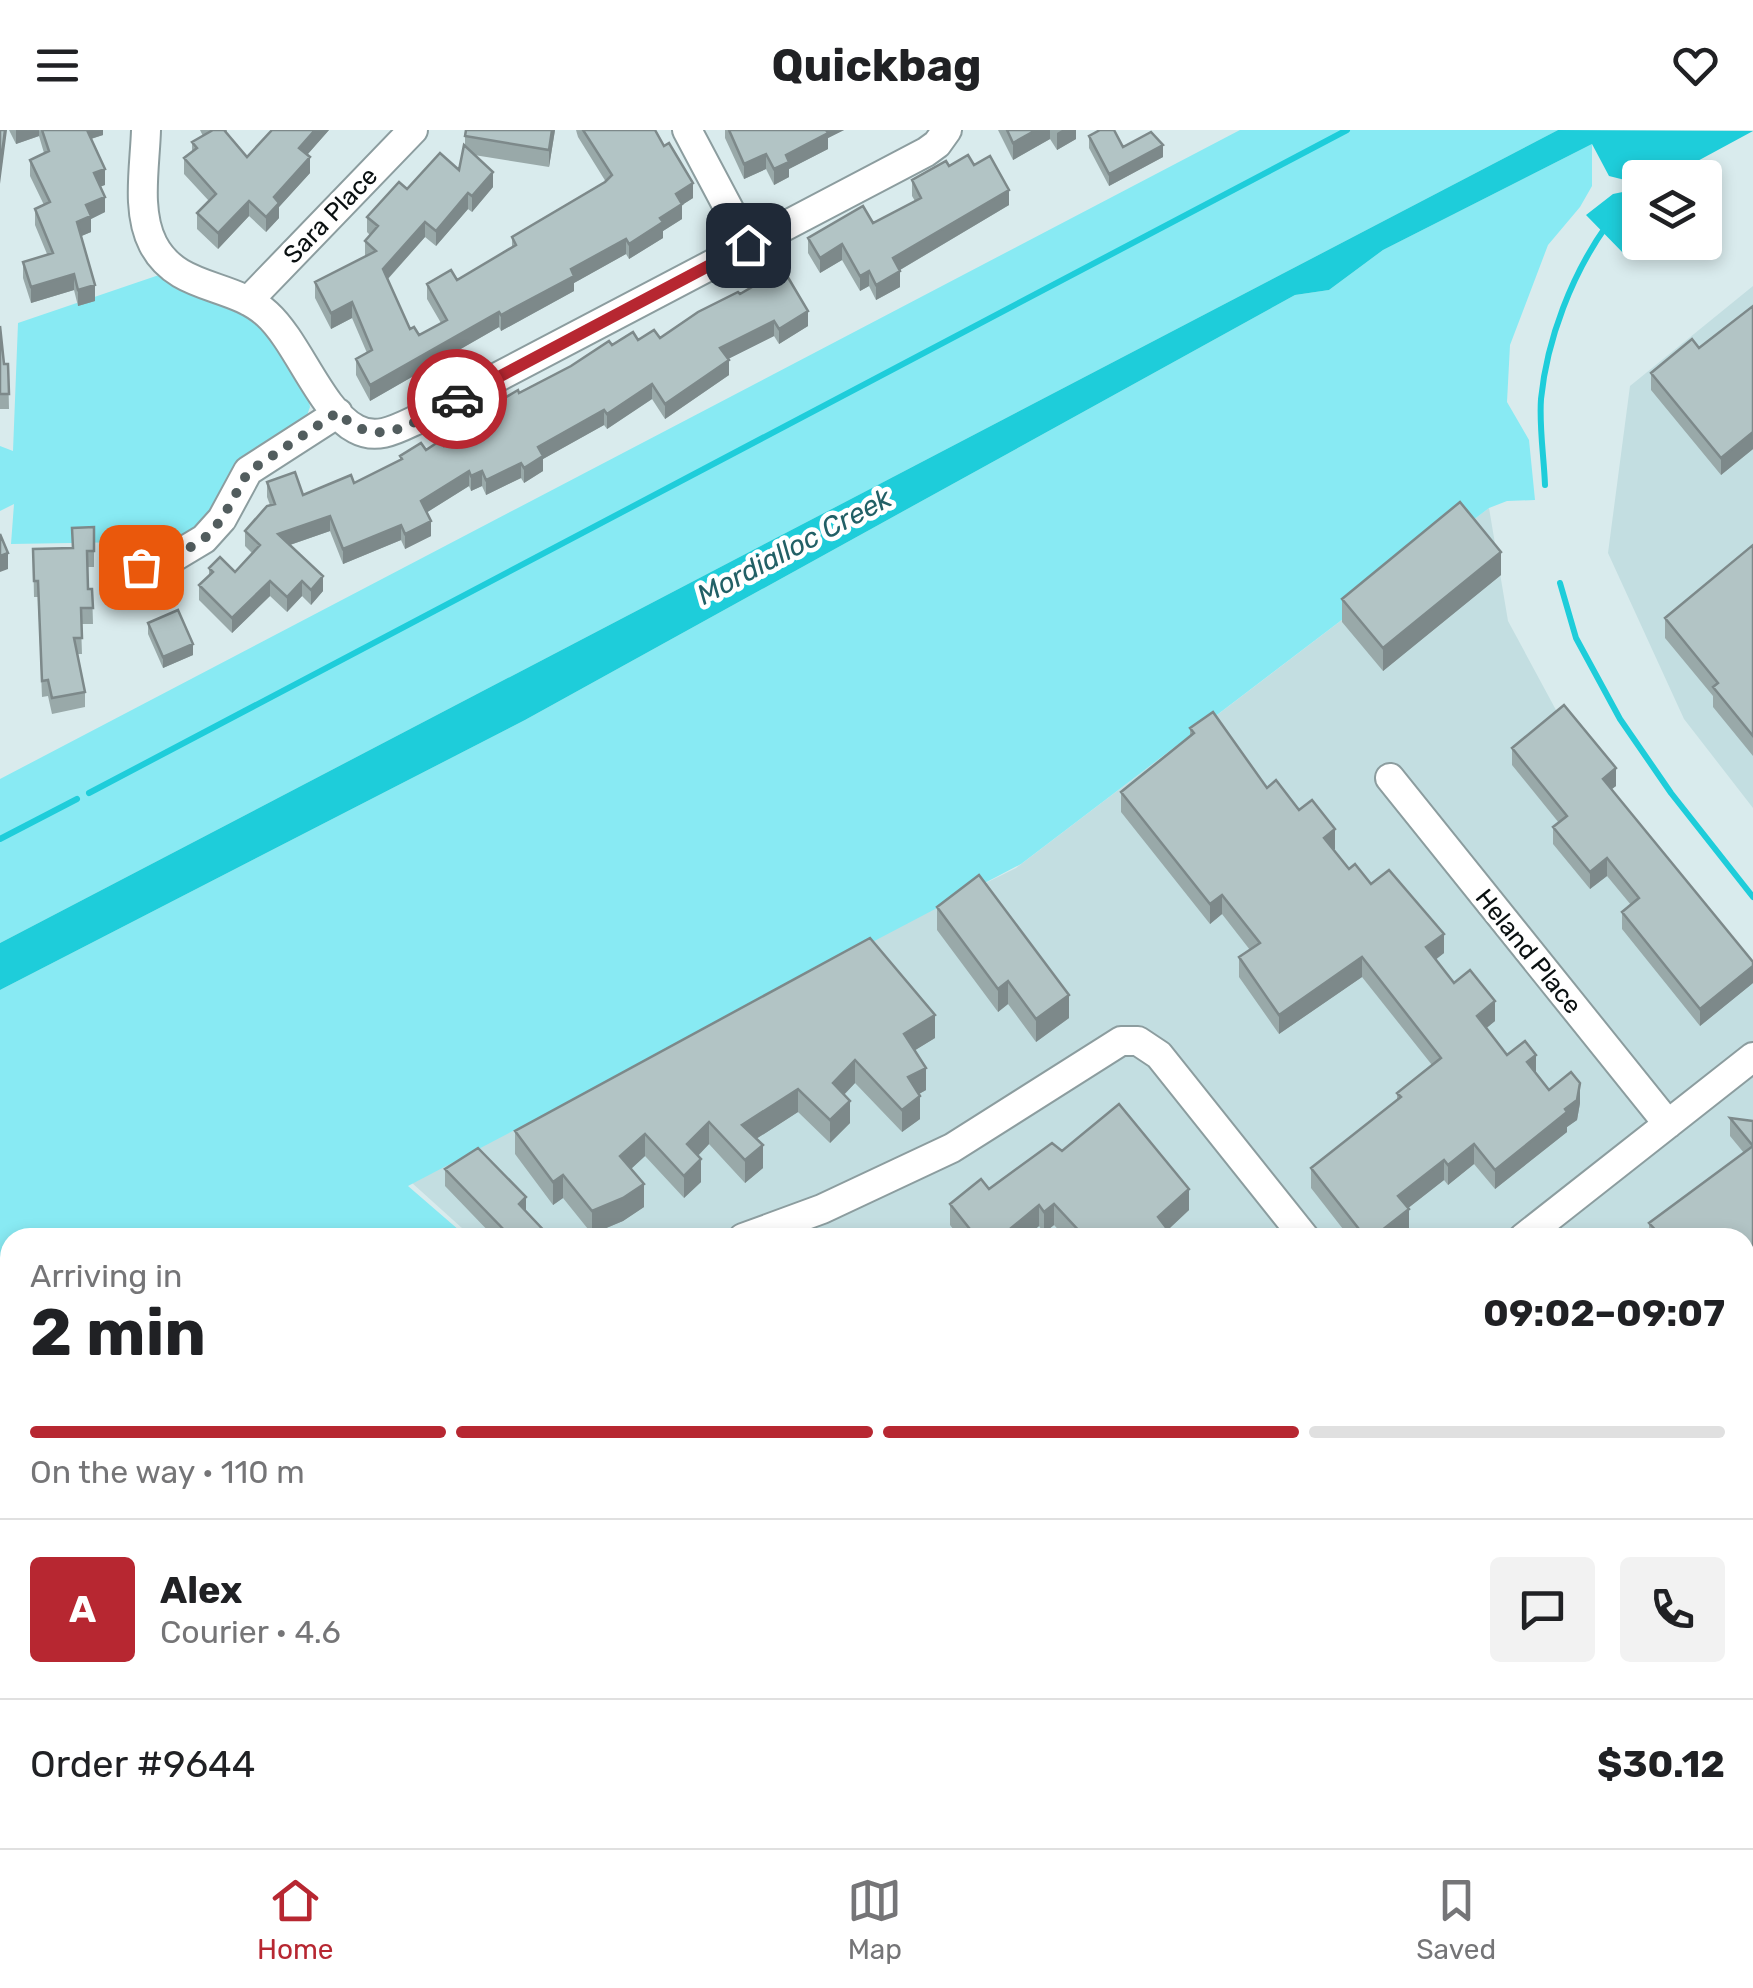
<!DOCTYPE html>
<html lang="en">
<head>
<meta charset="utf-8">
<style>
	body { margin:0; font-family:Rubik,sans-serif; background:#f2f2f2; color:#202124; height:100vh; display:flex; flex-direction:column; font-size:38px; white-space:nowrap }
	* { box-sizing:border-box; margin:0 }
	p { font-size:32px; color:#757577 }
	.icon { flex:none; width:55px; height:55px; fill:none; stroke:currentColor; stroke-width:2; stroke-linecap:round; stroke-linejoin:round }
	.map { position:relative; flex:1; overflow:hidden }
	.sheet { position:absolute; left:0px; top:1098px; width:1755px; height:622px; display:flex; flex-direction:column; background:#fff; border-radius:30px 30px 0 0; box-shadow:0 5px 15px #0003 }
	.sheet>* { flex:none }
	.controls { position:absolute; left:1622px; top:30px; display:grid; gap:20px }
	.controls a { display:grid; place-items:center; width:100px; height:100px; border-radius:10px; background:#fff; box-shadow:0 5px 15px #0003; font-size:50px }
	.pin { position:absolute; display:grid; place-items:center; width:85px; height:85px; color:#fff; margin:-42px; border-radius:20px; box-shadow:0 5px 15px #0006 }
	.courier { position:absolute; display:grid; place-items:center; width:100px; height:100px; margin:-50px; border:8px solid #b72731; border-radius:50%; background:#fff; color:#222; box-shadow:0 2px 12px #0007 }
	.head em { font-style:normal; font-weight:700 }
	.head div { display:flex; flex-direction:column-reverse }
	.head { display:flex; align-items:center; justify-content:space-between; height:170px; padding:0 30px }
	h1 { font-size:65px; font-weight:700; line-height:75px }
	.bar { display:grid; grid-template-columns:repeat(4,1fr); gap:15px 10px; align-content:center; height:120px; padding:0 30px }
	.bar i { height:12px; border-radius:8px; background:#e0e0e0 }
	.bar .on { background:#b72731 }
	.bar p { grid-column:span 4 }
	.line { display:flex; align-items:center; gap:25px; padding:0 30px; border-top:2px solid #e0e0e0 }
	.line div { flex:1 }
	.round { display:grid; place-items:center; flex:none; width:105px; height:105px; border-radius:10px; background:#f2f2f2 }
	header { display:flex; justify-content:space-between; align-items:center; height:130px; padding:0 30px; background:#fff; font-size:45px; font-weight:700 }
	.dock { display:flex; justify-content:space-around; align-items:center; height:140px; border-top:2px solid #e0e0e0; background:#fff; font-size:28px; color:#757577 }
	.dock a { display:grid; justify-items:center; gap:5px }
	.dock .on { color:#b72731 }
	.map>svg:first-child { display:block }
	.built { fill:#c3dee1 }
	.green { fill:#88eaf3 }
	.water { fill:#1ecdda }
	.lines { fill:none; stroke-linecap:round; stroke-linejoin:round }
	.stream { stroke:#1ecdda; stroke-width:6 }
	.minor-casing { stroke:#8c9d9f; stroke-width:32 }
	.minor { stroke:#fff; stroke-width:28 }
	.wall { fill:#99a9a9 }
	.shaded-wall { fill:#7d898a }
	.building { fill:#b2c4c5; stroke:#7d898a; stroke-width:2.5 }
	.done { stroke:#525d5e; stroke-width:10; stroke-dasharray:0 18 }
	.route { stroke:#b72731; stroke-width:12 }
	.labels { text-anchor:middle; stroke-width:9; stroke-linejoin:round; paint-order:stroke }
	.street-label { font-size:25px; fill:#0a1011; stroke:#fff }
	.water-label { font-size:28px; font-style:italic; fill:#226066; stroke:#fff }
</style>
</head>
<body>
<header><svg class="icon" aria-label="menu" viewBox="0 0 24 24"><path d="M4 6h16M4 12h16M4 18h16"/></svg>Quickbag<svg class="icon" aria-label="heart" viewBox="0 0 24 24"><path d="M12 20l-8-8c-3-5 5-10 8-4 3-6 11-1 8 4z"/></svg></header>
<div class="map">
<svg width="1753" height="1718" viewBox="0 0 1753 1718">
	<rect width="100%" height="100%" fill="#d9ebed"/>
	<!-- built -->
	<path class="built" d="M1753,156V678L1684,589L1608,423L1630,256Z
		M1489,378L1508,491L1597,656L1753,854V1718H799L810,1710H1745V1108H473L401,1043L1016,738Z
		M0,1417L10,1430V1710H231L238,1718H0Z"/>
	<!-- green -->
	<path class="green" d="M1240,0H1558L0,813V649Z
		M1592,14V56L1580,77L1548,115L1510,215L1507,272L1529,310L1535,370L1507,371L1489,378L1021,734L408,1056L467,1107L10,1108V1430L0,1417V860L525,590L1295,165L1329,160L1383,120Z
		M159,145L184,162L237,180L274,209L308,265L310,277L306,288L179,414L154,419L131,412L11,414L14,374L0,381V316L13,321L18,193Z
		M232,1710H705L694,1718H238Z"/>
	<!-- water -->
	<path class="water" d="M1558,0L1753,1L1668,47L1640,48V109L1628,128L1586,85L1613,64L1637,59L1625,50L1609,46L1592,14L1383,120L1329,160L1295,165L525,590L0,860V813Z"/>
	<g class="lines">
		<!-- stream -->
		<path class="stream" d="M1545,355C1544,327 1539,297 1541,269C1547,209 1572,144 1607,95
			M1560,453L1576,508L1620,589L1671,663L1753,767
			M89,663L1347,0
			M0,709L77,669"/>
		<!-- minor casing -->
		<g class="minor-casing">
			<path id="minor" d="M146,0C145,36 136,81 153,114C177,161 232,152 267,184C298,212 321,281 356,299C376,310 395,300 414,291L926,22L937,14L947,0
				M687,0L748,115
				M248,171L413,0
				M141,437L174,427L204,409L222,389L248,341L338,283
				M1390,648L1668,994
				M743,1108L822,1079L952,1018L1121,911H1138L1159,925L1305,1108
				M1523,1108L1753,927
				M528,1710L534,1718
				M805,1710L811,1718
				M745,1718L755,1710"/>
		</g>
		<!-- minor -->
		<use href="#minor" class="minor"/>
	</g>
	<!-- wall -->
	<path class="wall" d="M9,0H103V5L91,9L105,55L100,56L105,82L91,89V102L81,106L95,171L78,176L74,160L31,173L23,148V132L47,124L35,95V79L44,75L30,46V30L44,23L39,6L16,14Z
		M200,0H227V4L247,27L272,0H329L307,25L310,43L279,77V88L266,102L249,86L218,119L197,99V83L209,71L184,44V28L192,22V12L203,6Z
		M555,0L549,37L474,25L493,57L472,82L468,79L436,116L425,107L388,149L410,199L419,205L441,193L427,169V154L457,150L512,118V107L606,52L578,7L576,0H655L693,68L682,75V89L663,101V108L629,129L626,124L574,153V161L501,201L499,197L370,271L356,245V229L367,223L352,188L331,199L315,168V152L365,127V111L370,105L367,102V87L407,59L459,40L465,16V6Z
		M725,0H844L828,8V19L789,39V47L774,55L766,39L744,49L725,8Z
		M998,0H1076V9L1057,20L1050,9L1013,30Z
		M1089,6L1123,17L1163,27L1109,56L1089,18Z
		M974,35L1009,75L900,140V157L876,170L869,156L860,161L842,130L820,143L808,123V108L873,93L915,71L912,66V50L949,36Z
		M740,164L808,196L779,214L774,206L728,229L729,245L665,289L652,269L607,299L604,295L543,329V341L524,353L521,348L486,365L482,356L471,361L469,356L426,383L431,406L405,419L401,410L343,434L330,401L290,415L323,461L311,475L302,466L287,482L270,466L232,503L199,470V455L209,446V438L235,442L252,423L245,416V401L270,375L267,367V352L303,365L354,353L400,330V326L444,316L488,294V278L612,215L638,210L660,208Z
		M1753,176V319L1721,345L1651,260V243L1699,218Z
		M0,196L4,234H8L9,279H0Z
		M94,397V437H87L88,459H92L93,494H81L82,524H78L85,562V577L52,584L48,566L42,567L38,467H34L33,419L72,418Z
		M1753,415V626L1713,577V566L1665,508V488Z
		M1501,445L1383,541L1342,492V469Z
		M148,493L193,525L163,538L148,504Z
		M1190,598L1267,658L1299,680L1335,719L1333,720L1349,739L1371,754L1444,823L1435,830L1454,853L1495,891L1486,898L1507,925L1536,943L1549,960L1580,973L1577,990L1567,997V1002L1495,1059L1474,1034L1448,1055L1444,1050L1408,1078L1409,1099L1397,1108H1350L1311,1058V1038L1397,970V963L1432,935L1362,847L1279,904L1239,847V827L1250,820L1222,784L1210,794L1121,682V662L1190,606Z
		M1512,618L1616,656L1611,659L1753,832V853L1700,896L1622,799V782L1631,775L1607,746L1590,759L1553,714V697L1559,693L1512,635Z
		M937,777L1069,888L1036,912L1008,874L998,882L937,800Z
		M935,908L915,920L926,960L919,964L920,989L902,1002L855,953L844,965L850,993L830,1013L798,982L756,1009L763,1038L745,1053L709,1014L698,1026L701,1052L684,1068L645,1026L631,1039L644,1077L623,1091L592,1104L563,1068L553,1075L515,1024V1001Z
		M1730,988L1753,991V1266L1745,1256V1108H1649V1093L1744,1023L1730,1006Z
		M1062,1021L1189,1080L1168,1100L1174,1108H1066L1054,1095L1044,1103L1039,1096L1025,1108H960L950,1095V1074L989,1059Z
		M445,1039L551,1108H495L445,1056Z
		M0,1400L10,1412V1617L1,1605L0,1589Z
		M10,1623V1672L0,1660V1631Z
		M1616,1710H1701L1707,1718H1623Z"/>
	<!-- shaded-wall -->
	<path class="shaded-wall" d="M5,0H7L0,54V39Z
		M16,0H39V6L16,14Z
		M84,0H103V5L84,11Z
		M315,0H329L299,34V18Z
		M552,0H555L549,37V20Z
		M824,0H844L828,8V19L789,39V47L774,55V39L786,25Z
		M1036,0H1050V9L1013,30V13Z
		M1062,0H1076V9L1057,20V3Z
		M1163,15V27L1109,56V44Z
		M766,24V39L744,49V34Z
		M310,27V43L279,77V88L266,102V87L274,67Z
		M105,39V55L94,59V43Z
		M493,42V57L472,82V66Z
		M693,53V68L682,75V89L663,101V108L629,129V114L660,88L676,64Z
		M1009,60V75L893,144V128Z
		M468,63V79L436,116V101Z
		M105,67V82L91,89V102L77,108V92L86,75Z
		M249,71V86L218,119V103Z
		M425,92V107L383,154V139Z
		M626,109V124L574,153V161L501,201V185L571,139Z
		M842,114V130L820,143V128Z
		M869,141V156L860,161V146Z
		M900,141V157L876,170V155Z
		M74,144V160L31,173V157Z
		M95,155V171L78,176V160Z
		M352,172V188L331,199V183Z
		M808,181V196L779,214V199Z
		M499,182V197L370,271V255Z
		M774,191V206L720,233V218Z
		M729,230V245L665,289V274Z
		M652,254V269L607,299V284Z
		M604,280V295L543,329V341L524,353V338L538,317Z
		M1753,302V319L1721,345V328Z
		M521,333V348L486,365V350Z
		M469,341V356L421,386V371Z
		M482,341V356L471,361V346Z
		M330,386V401L278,419V404Z
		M431,391V406L405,419V404Z
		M401,395V410L343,434V419Z
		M1501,422V445L1383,541V518Z
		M8,423V439L0,442V426Z
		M323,446V461L311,475V460Z
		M270,451V466L232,503V488Z
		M302,451V466L287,482V467Z
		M193,514V525L163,538V527Z
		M1616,638V656L1603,666V649Z
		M1335,699V719L1324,727V708Z
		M1607,728V746L1590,759V742Z
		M1222,765V784L1210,794V774Z
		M1444,804V823L1426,837V817Z
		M1362,827V847L1279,904V885Z
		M1753,836V853L1700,896V879Z
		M1008,851V874L998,882V859Z
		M1069,865V888L1036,912V889Z
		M1495,871V891L1477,906V886Z
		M935,885V908L904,927V904Z
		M1536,925V945L1527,932Z
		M855,930V953L833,976V953Z
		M926,938V960L908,970V947Z
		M1580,953V973L1577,990L1567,997V1002L1495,1059V1040L1565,979Z
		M798,959V982L742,1018V995Z
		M920,966V989L902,1002V980Z
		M850,971V993L830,1013V990Z
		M709,992V1014L687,1037V1014Z
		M645,1004V1026L620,1049V1026Z
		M1474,1014V1034L1448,1055V1035Z
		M763,1015V1038L745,1053V1030Z
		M701,1029V1052L684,1068V1046Z
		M1444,1030V1050L1398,1086V1066Z
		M563,1045V1068L553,1075V1052Z
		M644,1054V1077L623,1091L592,1104V1081Z
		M1189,1059V1080L1159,1108L1158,1087Z
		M526,1067V1084L519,1074Z
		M1054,1074V1095L1044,1103V1082Z
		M1039,1075V1096L1025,1108H1010V1099Z
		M1409,1079V1099L1397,1108H1372Z
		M1753,1665V1685L1745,1692V1671Z
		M1448,1710H1474L1465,1718H1438Z"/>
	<!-- building -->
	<path class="building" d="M0,0H5L0,39Z
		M42,0H87L105,39L94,43L105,67L86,75L91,86L77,92L95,155L78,160L74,144L31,157L23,132L53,123L35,79L50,72L30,30L49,21Z
		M213,0H224L247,27L272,0H315L299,18L310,27L274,67L279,73L266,87L249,71L218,103L197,83L216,64L184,28L197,18L192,12Z
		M466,0H552L549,20L465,6Z
		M583,0H655L664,16L669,13L693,53L676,64L682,74L660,88L663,92L629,114L626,109L571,139L574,146L501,185L499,182L370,255L356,229L372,220L352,172L331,183L315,152L376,121L365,111L378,96L367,87L399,52L407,59L440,23L459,40L464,15L493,42L472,66L468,63L436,101L425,92L383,139L410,199L414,197L419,205L447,190L427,154L451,140L457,150L516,115L512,107L605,52L612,45Z
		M729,0H826L828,3L786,25L789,32L774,39L766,24L744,34Z
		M1007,0H1036L1013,13Z
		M1100,0H1114L1123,17L1151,2L1163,15L1109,44L1089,6Z
		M968,25L974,35L990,26L1009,60L893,128L900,141L876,155L869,141L860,146L842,114L820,128L808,108L863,76L873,93L921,68L912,50L946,31L949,36Z
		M783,139L808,181L779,199L774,191L720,218L729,230L665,274L652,254L607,284L604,280L538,317L543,326L524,338L521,333L486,350L482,341L471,346L469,341L421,371L431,391L405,404L401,395L343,419L330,386L278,404L323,446L311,460L302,451L287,467L270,451L232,488L199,455L213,442L209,438L220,427L235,442L260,415L245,401L267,376L275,374L267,352L295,342L303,365L351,345L354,353L402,329L400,326L421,313L426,320L441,310L444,316L495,290L488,278L518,260L519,263L571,236L609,211L612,215L633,202L638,210L654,200L660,208L698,182L738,162L740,164Z
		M1753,176V302L1721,328L1651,243L1692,209L1699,218Z
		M0,196L4,234H8L9,264H0Z
		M1460,372L1501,422L1383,518L1342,469Z
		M94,397V421H87L88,459H92L93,478H81L82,508H74L85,562L52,568L48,550L42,551L38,451H34L33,419L73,418L72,398Z
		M0,404L8,423L0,426Z
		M1753,415V606L1713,557L1718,553L1665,488Z
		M178,480L193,514L163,527L148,493Z
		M1564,575L1616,638L1603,649L1753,832V836L1700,879L1622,782L1639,768L1607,728L1590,742L1553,697L1567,686L1512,618Z
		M1213,582L1267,658L1276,650L1299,680L1312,670L1335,699L1324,708L1349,739L1355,734L1371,754L1389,740L1444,804L1426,817L1454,853L1470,840L1495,871L1477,886L1507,925L1525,911L1536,925L1527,932L1549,960L1571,942L1580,953L1577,970L1565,979L1567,982L1495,1040L1474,1014L1448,1035L1444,1030L1398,1066L1409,1079L1372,1108H1366L1311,1038L1401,967L1397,963L1441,928L1362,827L1279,885L1239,827L1260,813L1222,765L1210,774L1121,662L1194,603L1190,598Z
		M979,745L1069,865L1036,889L1008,851L998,859L937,777Z
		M870,808L935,885L904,904L926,938L908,947L920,966L902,980L855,930L833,953L850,971L830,990L798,959L742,995L763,1015L745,1030L709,992L687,1014L701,1029L684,1046L645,1004L620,1026L644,1054L623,1068L592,1081L563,1045L553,1052L515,1001Z
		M1119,974L1189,1059L1158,1087L1174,1108H1075L1081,1103L1054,1074L1044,1082L1039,1075L1010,1099L1017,1108H977L950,1074L981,1049L989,1059L1052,1013L1062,1021Z
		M1730,988L1753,991V1248L1745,1238V1108H1655L1659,1104L1649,1093L1753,1016Z
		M478,1018L526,1067L519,1074L551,1108H512L445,1039Z
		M0,1400L10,1412V1599L1,1588L9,1582L0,1572Z
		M1745,1478L1753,1488V1665L1745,1671Z
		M10,1623V1655L0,1642V1631Z
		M161,1710H243L249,1718H151Z
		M897,1710H1144L1150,1718H903Z
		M1222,1710H1448L1438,1718H1213Z
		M1507,1710H1587L1594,1718H1498Z
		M1635,1710H1701L1707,1718H1642Z"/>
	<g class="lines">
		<!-- done -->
		<path class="done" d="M141,437L174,427L204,409L222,389L248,342L338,282C378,324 414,291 457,269"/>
		<!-- route -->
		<path class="route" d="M457,269L748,115"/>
	</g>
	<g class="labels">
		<!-- street labels -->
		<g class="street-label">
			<text transform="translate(330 85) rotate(-46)" y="9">Sara Place</text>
			<text transform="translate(1529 821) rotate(51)" y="9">Heland Place</text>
		</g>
		<!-- water labels -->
		<g class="water-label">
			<text transform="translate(794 416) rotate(-28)" y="10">Mordialloc Creek</text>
		</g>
	</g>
</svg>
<div class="controls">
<a><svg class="icon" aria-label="layers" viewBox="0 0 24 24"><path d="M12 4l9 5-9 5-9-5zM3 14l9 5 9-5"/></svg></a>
</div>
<div class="pin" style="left:141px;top:437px;background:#ea580c"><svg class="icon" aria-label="bag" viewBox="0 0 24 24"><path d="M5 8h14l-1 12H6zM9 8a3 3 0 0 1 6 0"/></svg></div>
<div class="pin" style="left:748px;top:115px;background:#1f2937"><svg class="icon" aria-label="home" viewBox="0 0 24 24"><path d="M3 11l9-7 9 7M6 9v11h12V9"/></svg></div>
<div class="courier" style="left:457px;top:269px"><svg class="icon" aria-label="car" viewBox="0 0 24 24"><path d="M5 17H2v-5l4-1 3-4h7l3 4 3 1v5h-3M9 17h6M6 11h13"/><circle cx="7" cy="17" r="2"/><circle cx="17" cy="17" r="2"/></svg></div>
<section class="sheet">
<div class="head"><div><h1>2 min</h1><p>Arriving in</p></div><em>09:02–09:07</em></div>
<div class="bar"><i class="on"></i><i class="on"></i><i class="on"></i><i></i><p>On the way · 110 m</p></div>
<div class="line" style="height:180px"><b class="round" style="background:#b72731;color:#fff">A</b><div><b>Alex</b><p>Courier · 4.6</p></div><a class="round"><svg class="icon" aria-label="chat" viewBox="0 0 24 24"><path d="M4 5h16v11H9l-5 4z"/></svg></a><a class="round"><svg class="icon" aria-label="phone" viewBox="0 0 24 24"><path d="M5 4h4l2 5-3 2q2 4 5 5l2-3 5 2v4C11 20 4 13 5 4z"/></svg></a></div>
<div class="line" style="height:130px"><div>Order #9644</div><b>$30.12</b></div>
</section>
</div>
<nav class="dock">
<a class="on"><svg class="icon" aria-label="home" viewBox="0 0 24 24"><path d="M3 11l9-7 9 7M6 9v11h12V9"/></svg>Home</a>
<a><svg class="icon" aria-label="map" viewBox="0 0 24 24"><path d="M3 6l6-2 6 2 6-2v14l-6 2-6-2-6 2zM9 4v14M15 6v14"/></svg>Map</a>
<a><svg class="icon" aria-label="saved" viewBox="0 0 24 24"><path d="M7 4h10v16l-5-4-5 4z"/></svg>Saved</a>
</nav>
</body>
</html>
